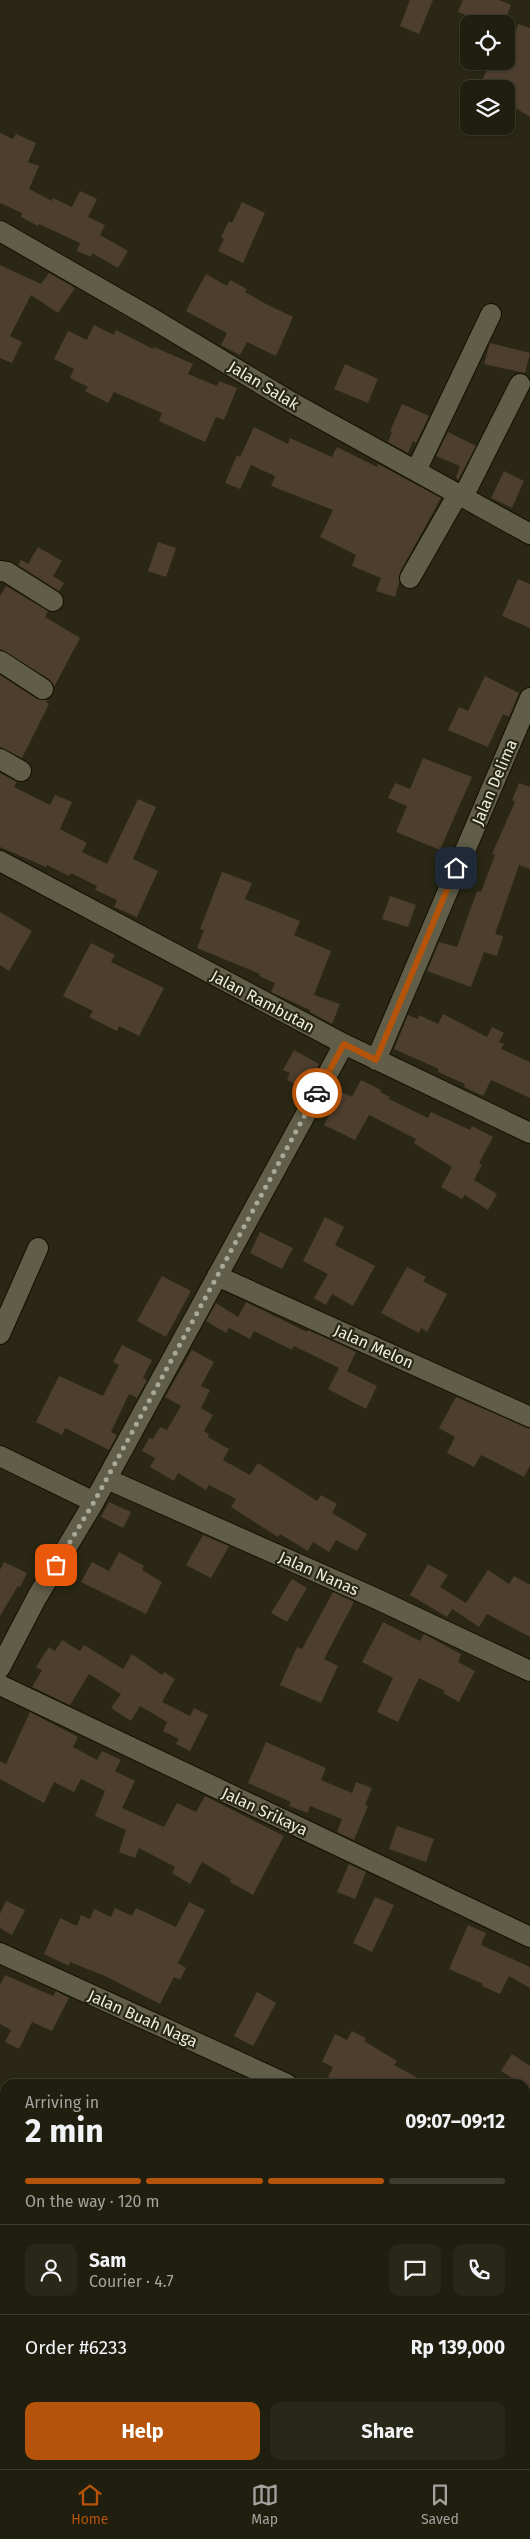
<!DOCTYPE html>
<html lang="en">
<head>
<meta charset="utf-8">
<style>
	body { margin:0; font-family:"Fira Sans",sans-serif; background:#282718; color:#f1f3f6; height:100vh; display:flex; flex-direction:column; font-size:19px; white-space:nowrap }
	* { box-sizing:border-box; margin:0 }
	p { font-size:16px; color:#a2a29e }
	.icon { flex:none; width:28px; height:28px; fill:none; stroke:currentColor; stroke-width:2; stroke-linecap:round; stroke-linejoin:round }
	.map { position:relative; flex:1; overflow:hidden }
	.panel { position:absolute; left:0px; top:2079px; width:530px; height:391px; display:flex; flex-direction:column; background:#201e0f; border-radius:15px 15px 0 0; box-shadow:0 1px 4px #0004,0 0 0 1px #3d3c2f }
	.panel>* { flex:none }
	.controls { position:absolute; left:460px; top:15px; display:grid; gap:10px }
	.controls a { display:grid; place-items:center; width:55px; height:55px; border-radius:10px; background:#201e0f; box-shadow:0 1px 4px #0004,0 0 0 1px #3d3c2f; font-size:25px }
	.pin { position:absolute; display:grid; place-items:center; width:42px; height:42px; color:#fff; margin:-21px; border-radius:10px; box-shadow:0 2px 8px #0006 }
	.courier { position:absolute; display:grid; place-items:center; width:50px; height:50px; margin:-25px; border:4px solid #b45309; border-radius:50%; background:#fff; color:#222; box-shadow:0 1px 6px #0007 }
	.overview em { font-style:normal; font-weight:700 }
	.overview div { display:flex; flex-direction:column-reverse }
	.overview { display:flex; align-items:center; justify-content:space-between; height:85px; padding:0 25px }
	h1 { font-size:32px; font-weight:700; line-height:38px }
	.bar { display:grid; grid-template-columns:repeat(4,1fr); gap:8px 5px; align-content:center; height:60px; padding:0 25px }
	.bar i { height:6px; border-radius:4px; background:#3d3c2f }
	.bar .selected { background:#b45309 }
	.bar p { grid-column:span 4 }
	.line { display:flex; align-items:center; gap:12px; padding:0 25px; border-top:1px solid #3d3c2f }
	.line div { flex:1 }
	.round { display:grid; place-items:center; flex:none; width:52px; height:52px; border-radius:10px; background:#282718 }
	.action { display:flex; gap:10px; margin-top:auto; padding:10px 25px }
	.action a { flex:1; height:58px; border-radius:10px; background:#b45309; color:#fff; font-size:20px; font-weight:700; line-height:58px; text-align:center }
	.action a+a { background:#282718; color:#f1f3f6 }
	.menu { display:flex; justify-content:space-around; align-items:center; height:70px; border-top:1px solid #3d3c2f; background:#201e0f; font-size:14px; color:#a2a29e }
	.menu a { display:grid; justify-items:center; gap:2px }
	.menu .selected { color:#b45309 }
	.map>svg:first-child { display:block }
	.building { fill:#4d3e2e }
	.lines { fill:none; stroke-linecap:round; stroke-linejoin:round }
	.minor-casing { stroke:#131001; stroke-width:22 }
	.minor { stroke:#605e48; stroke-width:20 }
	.done { stroke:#a9a899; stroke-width:5; stroke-dasharray:0 9 }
	.route { stroke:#b45309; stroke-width:6 }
	.labels { text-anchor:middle; stroke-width:4.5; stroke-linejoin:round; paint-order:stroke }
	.street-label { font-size:16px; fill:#eeede0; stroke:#2a2814 }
</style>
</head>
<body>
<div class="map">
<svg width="530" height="2469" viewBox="0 0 530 2469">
	<rect width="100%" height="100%" fill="#2a2814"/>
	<!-- building -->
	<path class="building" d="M410,0H433L419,34L400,26Z
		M463,0H499L511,5L504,24H489L458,12Z
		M518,24L530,28V117L506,102V89H477L492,61H506Z
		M0,133L13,139L16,134L36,143L28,162L39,166L29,189L52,201L53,198L72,207L80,191L97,199L88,217L105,225L100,235L128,251L118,268L92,253L91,257L77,251L80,243L39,224L38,226L21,217L22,213L0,203Z
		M242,202L265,213L243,263L218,251L224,239L221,237L229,221L232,223Z
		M0,265L41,284L49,273L75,288L58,313L31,295L10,336L22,342L12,363L0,358Z
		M206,274L227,286L230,280L247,289L245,292L266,304L293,317L276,356L247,342L240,355L221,345L227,333L186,311Z
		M94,325L114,335L116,330L153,349L154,347L193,364L188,374L217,386L219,381L237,388L224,420L216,417L205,442L159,421L162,413L114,392L108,403L85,391L88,387L70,378L74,369L54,359L68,331L87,340Z
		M490,343L530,353L525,373L484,364Z
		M345,364L378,379L368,403L334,389Z
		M402,404L429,416L416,443L413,441L408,453L388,442L392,432L390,431Z
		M254,427L288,444L290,438L332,457L337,447L377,467L378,464L441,498L400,572L399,583L395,597L376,591L381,578L352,566L356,555L320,537L333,510L271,486L275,476L251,465L240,489L225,483L237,455L240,457Z
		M448,432L476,446L458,480L456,477L460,466L436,456Z
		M504,471L524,481L512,508L491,498Z
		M158,542L176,548L166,577L148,571Z
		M38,547L62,561L53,576L64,583L59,591L18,565L21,560L28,564Z
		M518,579L530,584V628L502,616Z
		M6,586L48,611L45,617L80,638L54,687L49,679L0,649V596Z
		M0,675L37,699L47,700L46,702L49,704L22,758L0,747Z
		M485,676L519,693L509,717L503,714L488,747L448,730L459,707L468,711Z
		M423,758L472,777L440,850L396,832L407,806L388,798L395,783L410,789Z
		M0,773L17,782L14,787L50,805L55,795L72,802L60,829L87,843L82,852L107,864L138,799L156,807L133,859L158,871L137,917L114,907L117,900L95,890L97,886L71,873L69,876L47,865L46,867L0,847Z
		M519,783L530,787V869L519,865L495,934L503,936L497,956L484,952L471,987L427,971L439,942L457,947L477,891L481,892L495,855L492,854L515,802L512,800Z
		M222,872L252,883L245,899L300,921L294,935L331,951L314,995L340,1004L332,1024L310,1012V1010L271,992L275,983L259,976L260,974L197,948L204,930L200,929Z
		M390,896L416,905L408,927L382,919Z
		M0,912L32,931L9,971L0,965Z
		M91,943L115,955L111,962L164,988L139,1036L119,1026L117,1031L89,1017L93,1011L63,996Z
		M443,1014L487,1037L492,1027L504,1033L499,1042L504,1044L501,1049L530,1062V1098L491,1080L483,1096L464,1087L465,1084L438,1072L439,1069L394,1049L408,1015L418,1019L419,1015L438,1024Z
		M294,1050L319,1064L309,1084L302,1080L299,1086L287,1080L290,1073L283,1070Z
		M361,1080L381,1090L380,1092L390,1097L389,1099L428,1118L431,1112L470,1130L472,1126L493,1137L479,1163L482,1165L474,1180L497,1194L488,1210L465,1195L462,1199L441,1187L452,1167L414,1143L416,1139L369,1115L355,1140L324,1125L334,1106L326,1102L333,1088L352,1097Z
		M325,1217L344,1227L335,1245L375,1266L353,1306L332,1294L326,1305L314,1298L328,1274L303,1261Z
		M260,1232L293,1248L282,1269L250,1253Z
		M407,1267L426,1277L423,1281L447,1294L427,1332L421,1328L419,1333L381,1313Z
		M162,1276L191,1291L166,1337L137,1321Z
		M246,1302L307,1332L308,1330L356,1352L347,1371L377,1386L366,1409L328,1389L339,1368L294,1346L292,1350L254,1331L250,1339L229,1328L226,1333L206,1321L216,1303L238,1317Z
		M122,1345L152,1360L143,1378L147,1380L137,1398L129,1394L111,1432L117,1435L109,1450L65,1428L62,1435L36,1422L59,1376L103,1396L119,1365L113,1362Z
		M192,1350L214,1362L201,1386L210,1390L201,1408L213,1415L204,1431L209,1434L208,1437L229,1449L223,1460L250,1475L258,1463L317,1501L321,1495L337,1504L332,1513L367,1534L357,1551L336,1540L329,1552L313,1542L308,1551L280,1534L278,1537L231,1507L236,1499L209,1485L206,1490L178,1473L174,1481L150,1467L155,1458L142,1451L149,1438L153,1439L160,1427L167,1430L181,1406L165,1397Z
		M456,1397L530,1429V1466L524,1477L481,1455L474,1467L447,1453L455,1437L439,1428Z
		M109,1502L131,1512L123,1528L101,1517Z
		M203,1535L229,1546L211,1578L186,1565Z
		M119,1552L144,1566L142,1570L162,1582L146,1614L81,1582L92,1562L109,1571Z
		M4,1562L27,1573L20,1587L18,1586L0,1616V1570Z
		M428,1564L448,1575L440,1587L466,1603L488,1570L509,1584L514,1576L530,1585V1637L487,1614L479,1627L452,1609L447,1617L410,1595Z
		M292,1579L307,1588L287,1622L271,1613Z
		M333,1592L354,1602L324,1659L338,1666L321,1703L280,1685L297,1647L302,1649Z
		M383,1622L420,1641L424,1634L461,1654L458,1662L475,1671L459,1702L443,1693L445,1691L419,1678L398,1722L377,1712L393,1678L362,1662Z
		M62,1640L80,1651L84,1645L123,1669L132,1654L162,1675L164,1672L175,1679L162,1702L190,1716L194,1708L208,1715L190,1751L176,1744L179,1739L163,1731L167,1722L140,1706L131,1721L111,1708L121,1694L89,1674L70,1705L32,1687L42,1670L36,1667L49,1647L55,1651Z
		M30,1712L78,1737L73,1747L97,1760L102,1751L121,1760L115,1771L135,1781L122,1808L164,1827L177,1803L196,1812L205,1796L284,1836L253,1895L230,1882L231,1879L202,1862L190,1884L172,1873L175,1867L139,1848L135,1858L119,1852L126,1830L95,1816L105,1791L81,1779L74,1792L54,1782L44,1803L0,1779V1761L6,1764Z
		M266,1742L326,1768L321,1780L352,1793L356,1782L372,1788L365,1805L368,1806L354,1840L337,1832L342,1819L310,1806L308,1813L289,1806L291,1802L248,1783Z
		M397,1826L434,1839L426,1862L389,1849Z
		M349,1864L366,1872L355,1899L337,1892Z
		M375,1897L394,1905L372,1952L353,1943Z
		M6,1901L25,1910L12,1935L0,1928V1914Z
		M189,1902L205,1910L178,1963L186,1968L180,1980L174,1977L160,2004L105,1976L70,1962L69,1966L44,1954L60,1918L77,1926L81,1915L90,1919L94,1909L111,1917L115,1908L132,1916L136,1908L176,1927Z
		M468,1925L486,1933L481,1945L530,1967V1988L509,1976L500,1994L482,1986L483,1984L449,1969Z
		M5,1975L53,1996L56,1991L69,1998L52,2031L32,2022L19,2049L5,2042L11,2030L0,2024V1985Z
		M257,1992L276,2003L253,2046L234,2036Z
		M352,2031L366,2038L364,2041L397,2061L394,2065L429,2084H340L328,2077L333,2067L322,2062L335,2034L347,2040Z
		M512,2054L530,2066V2090L525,2087V2084H521L501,2071Z"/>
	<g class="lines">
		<!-- minor casing -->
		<g class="minor-casing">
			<path id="minor" d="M0,231L148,316L291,402L530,534
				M416,471L491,314
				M463,497L520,384
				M0,571L7,572L53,601
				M410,578L458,494
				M0,661L43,689
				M0,759L21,771
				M0,861L344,1044L530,1133
				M376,1060L530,698
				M217,1276L530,1417
				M0,1334L38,1248
				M0,1456L94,1502
				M107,1479L377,1599L530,1671
				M0,1668L37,1597L94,1502L344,1044
				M0,1685L530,1937
				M0,1953L287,2084
				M525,2170L530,2161
				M0,2215L5,2217
				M525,2422L530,2424
				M348,2469L351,2465"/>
		</g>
		<!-- minor -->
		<use href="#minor" class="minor"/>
	</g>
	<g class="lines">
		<!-- done -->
		<path class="done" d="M56,1565L94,1502L317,1093"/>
		<!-- route -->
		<path class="route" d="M317,1093L344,1044L376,1060L456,868"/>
	</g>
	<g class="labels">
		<!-- street labels -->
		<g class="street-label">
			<text transform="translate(264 385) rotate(31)" y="6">Jalan Salak</text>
			<text transform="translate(494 782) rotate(-67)" y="6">Jalan Delima</text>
			<text transform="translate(263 1001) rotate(28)" y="6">Jalan Rambutan</text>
			<text transform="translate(374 1346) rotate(24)" y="6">Jalan Melon</text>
			<text transform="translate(319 1573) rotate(24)" y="6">Jalan Nanas</text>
			<text transform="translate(265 1811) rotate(25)" y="6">Jalan Srikaya</text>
			<text transform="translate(143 2018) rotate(24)" y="6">Jalan Buah Naga</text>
		</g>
	</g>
</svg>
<div class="controls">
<a><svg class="icon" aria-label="locate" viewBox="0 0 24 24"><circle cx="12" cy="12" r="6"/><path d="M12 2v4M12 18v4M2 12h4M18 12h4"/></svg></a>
<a><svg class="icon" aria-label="layers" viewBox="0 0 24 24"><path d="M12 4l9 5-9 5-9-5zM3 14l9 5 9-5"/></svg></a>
</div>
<div class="pin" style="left:56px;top:1565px;background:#ea580c"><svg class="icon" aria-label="bag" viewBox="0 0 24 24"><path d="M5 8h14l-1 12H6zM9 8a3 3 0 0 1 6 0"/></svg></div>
<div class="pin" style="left:456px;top:868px;background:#1f2937"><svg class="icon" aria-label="home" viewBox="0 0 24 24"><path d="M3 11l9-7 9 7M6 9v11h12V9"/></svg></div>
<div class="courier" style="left:317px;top:1093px"><svg class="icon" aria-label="car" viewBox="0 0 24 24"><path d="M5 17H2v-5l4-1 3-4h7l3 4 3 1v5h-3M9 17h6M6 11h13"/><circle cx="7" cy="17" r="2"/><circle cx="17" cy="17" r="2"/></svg></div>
<section class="panel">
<div class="overview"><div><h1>2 min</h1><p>Arriving in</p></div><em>09:07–09:12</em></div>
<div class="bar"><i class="selected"></i><i class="selected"></i><i class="selected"></i><i></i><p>On the way · 120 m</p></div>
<div class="line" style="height:90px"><a class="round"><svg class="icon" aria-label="person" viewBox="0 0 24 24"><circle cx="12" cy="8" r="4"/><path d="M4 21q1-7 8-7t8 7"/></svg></a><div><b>Sam</b><p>Courier · 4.7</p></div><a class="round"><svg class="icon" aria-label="chat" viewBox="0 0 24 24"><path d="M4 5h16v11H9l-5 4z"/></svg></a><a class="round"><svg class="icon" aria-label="phone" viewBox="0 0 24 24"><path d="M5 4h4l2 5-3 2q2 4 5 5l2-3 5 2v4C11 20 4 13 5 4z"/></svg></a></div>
<div class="line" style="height:65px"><div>Order #6233</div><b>Rp 139,000</b></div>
<div class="action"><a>Help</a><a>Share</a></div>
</section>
</div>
<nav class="menu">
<a class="selected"><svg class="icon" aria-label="home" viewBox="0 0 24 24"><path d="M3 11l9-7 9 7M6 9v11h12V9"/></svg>Home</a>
<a><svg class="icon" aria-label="map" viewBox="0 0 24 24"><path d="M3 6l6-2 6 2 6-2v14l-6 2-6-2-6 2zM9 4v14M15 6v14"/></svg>Map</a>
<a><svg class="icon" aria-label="saved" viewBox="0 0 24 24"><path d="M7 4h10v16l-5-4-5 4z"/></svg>Saved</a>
</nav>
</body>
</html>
